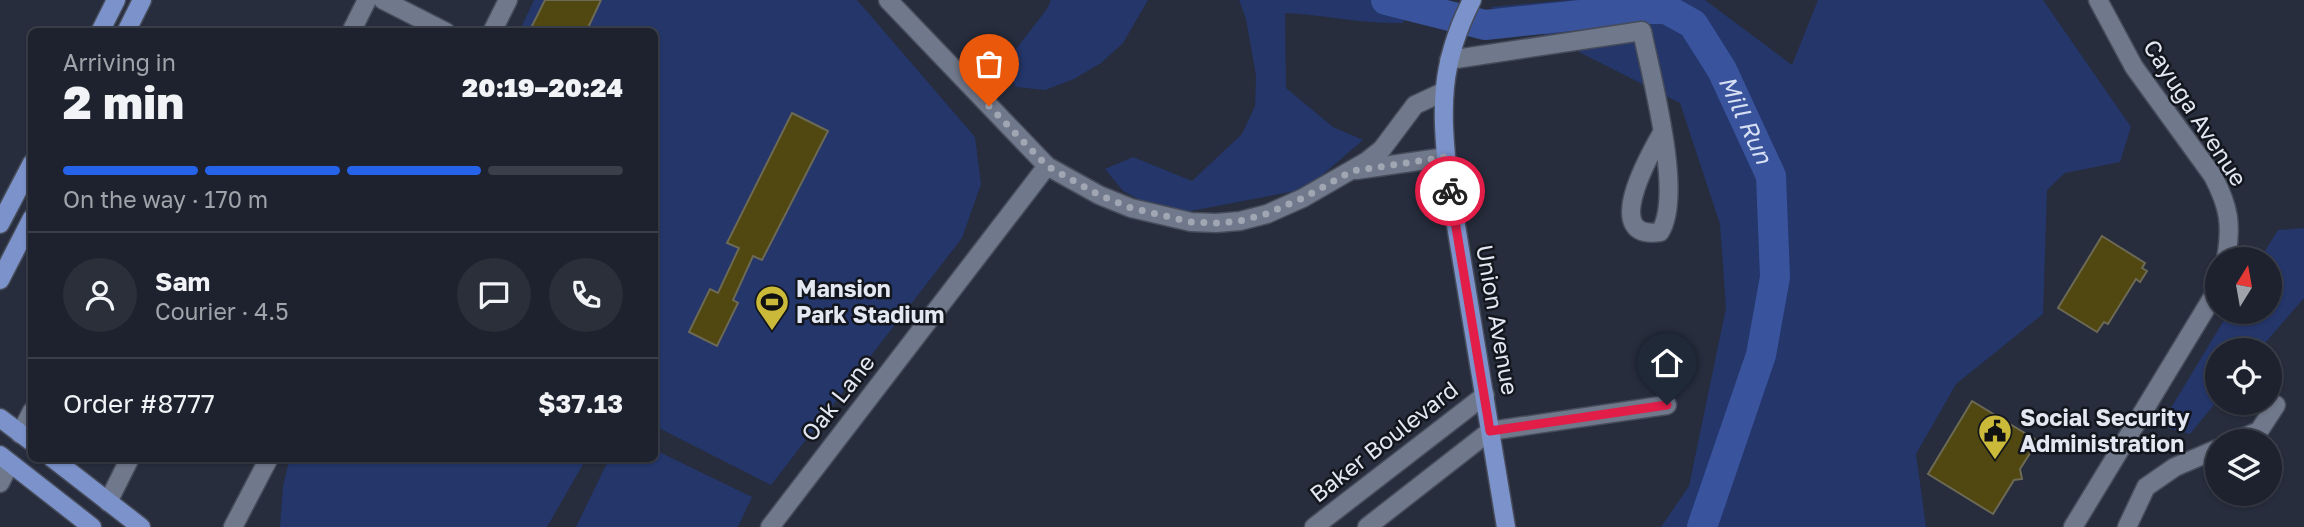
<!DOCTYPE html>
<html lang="en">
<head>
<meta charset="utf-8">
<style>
	body { margin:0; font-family:"Golos Text",sans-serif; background:#2a2f3a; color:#f1f3f6; height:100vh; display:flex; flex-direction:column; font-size:26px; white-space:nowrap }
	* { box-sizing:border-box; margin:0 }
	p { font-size:23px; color:#a0a4aa }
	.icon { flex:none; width:38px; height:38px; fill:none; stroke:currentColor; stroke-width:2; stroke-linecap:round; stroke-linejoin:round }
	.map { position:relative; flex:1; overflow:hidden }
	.details { position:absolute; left:28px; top:28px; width:630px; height:434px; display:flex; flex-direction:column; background:#1d222e; border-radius:10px; box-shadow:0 2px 5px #0004,0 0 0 2px #3b3f4a }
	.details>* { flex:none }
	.needle { width:46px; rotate:11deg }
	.controls { position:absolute; left:2205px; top:247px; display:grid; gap:14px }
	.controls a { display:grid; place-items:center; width:77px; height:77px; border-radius:50%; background:#1d222e; box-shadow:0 2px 5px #0004,0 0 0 2px #3b3f4a; font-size:35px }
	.pin { position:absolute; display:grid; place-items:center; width:60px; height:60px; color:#fff; margin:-72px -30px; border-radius:50% 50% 50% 0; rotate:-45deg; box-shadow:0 0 7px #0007 }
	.pin .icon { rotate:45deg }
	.courier { position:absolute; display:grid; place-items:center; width:70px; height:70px; margin:-35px; border:5px solid #e11d48; border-radius:50%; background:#fff; color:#222; box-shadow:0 2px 9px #0007 }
	.overview em { font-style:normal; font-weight:800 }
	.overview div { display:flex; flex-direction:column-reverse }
	.overview { display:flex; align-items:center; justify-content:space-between; height:119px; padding:0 35px }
	h1 { font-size:46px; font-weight:800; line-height:52px }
	.bar { display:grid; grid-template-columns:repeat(4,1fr); gap:10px 7px; align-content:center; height:84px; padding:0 35px }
	.bar i { height:9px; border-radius:5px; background:#3b3f4a }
	.bar .selected { background:#2563eb }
	.bar p { grid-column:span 4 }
	.line { display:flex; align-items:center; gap:18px; padding:0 35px; border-top:2px solid #3b3f4a }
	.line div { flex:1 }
	.round { display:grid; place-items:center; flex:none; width:74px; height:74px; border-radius:37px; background:#2a2f3a }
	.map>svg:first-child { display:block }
	.green { fill:#24366a }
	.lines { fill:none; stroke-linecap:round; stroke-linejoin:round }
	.river { stroke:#39539d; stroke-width:30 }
	.building { fill:#504810; stroke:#6c6955; stroke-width:2 }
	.minor-casing { stroke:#464c5a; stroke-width:21 }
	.major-casing { stroke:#464c5a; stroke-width:21 }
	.minor { stroke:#70788b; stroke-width:18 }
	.major { stroke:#7b92cb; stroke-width:18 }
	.done { stroke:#a1a6b3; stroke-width:7; stroke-dasharray:0 12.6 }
	.route { stroke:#e11d48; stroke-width:9 }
	.labels { text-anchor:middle; stroke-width:5; stroke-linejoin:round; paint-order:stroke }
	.street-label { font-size:23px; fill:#e3e7f2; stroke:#13161d }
	.poi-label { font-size:23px; font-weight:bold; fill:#e3e7f2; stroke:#13161d; text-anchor:start }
	.water-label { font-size:24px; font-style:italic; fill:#d6dff4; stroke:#13161d }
</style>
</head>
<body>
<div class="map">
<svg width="2304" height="527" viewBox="0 0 2304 527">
	<rect width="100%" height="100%" fill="#272d3d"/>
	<!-- green -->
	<path class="green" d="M534,0H857L975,137L981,184L962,238L771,485L655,426L654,32H519Z
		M1051,0H1148L1123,43L1101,63L1074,79L1045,90L1015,87L1009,58L1047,9Z
		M1239,0H1411L1403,23C1363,24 1325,15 1285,13L1286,88L1333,127L1363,140L1306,189L1185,212L1150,205L1123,191L1105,169L1133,157L1192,181L1242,134L1255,106L1256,76L1246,19Z
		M1570,0H1705L1792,65L1818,0H2043L2131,127L2120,162L2065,173L2047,190L2043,314L1956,384L1916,454L1926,527H1661L1689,486L1726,308L1720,224L1680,103L1490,7Z
		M2304,228V298L2259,350H2217V401L2190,434L2160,426L2229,312H2270V259H2260L2278,230Z
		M655,450L752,497L738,527H576L609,459L654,458Z
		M290,458H586V459L547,527H280L283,486Z"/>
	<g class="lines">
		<!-- river -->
		<path class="river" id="s1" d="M1386,0L1485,25L1637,9H1666L1693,24L1722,70L1771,176L1775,277L1761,355L1702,527"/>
	</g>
	<!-- building -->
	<path class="building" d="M545,0H601L586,32H529Z
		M792,113L828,131L762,260L753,256L733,300L738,303L717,346L689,332L710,289L718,293L739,248L727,243Z
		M2102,236L2145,263L2142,268L2147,271L2140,282L2136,279L2108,324L2104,322L2097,332L2058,308Z
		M1972,401L2038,441L2020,469L2022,479L2014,480L1993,514L1928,474Z"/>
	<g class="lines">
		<!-- minor casing -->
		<g class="minor-casing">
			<path id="minor" d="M383,0L446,32
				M888,0L1047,166L1099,195L1131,208L1191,222L1216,223L1240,221L1267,214L1303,198L1367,161L1382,149L1415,105L1443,92
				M2098,0L2134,67L2213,176C2229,207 2232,224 2226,259
				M351,32L367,0
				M492,32L508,0
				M1449,60L1642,31C1651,76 1684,195 1660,232C1600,241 1650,154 1662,133
				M1356,170L1446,157
				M20,434L32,411
				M2235,441L2259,431L2276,405
				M0,483L10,463
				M108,502L130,458
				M233,527L269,458
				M770,527L1047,166
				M1314,527L1485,395
				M1367,527L1490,431L1667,405
				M2073,527L2217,290
				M2127,527L2146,487L2175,467L2217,449"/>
		</g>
		<!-- major casing -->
		<g class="major-casing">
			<path id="major" d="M1472,0C1439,65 1441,108 1448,177L1506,527
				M100,32L116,0
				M126,32L142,0
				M0,224L32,163
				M0,280L32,218
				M0,418L32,442
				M0,455L92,527
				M52,458L141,527"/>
		</g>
		<!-- minor -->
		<use href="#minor" class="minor"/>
		<!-- major -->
		<use href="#major" class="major"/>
	</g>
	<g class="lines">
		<!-- done -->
		<path class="done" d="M989,106L1047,166L1099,195L1131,208L1191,222L1216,223L1240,221L1266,214L1303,198L1352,171L1446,157L1450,191"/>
		<!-- route -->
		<path class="route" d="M1450,191L1490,431L1667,405"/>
	</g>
	<!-- icons -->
	<defs>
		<g id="stadium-pin" transform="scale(1.75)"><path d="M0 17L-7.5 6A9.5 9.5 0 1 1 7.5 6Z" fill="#cbba39" stroke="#13161d"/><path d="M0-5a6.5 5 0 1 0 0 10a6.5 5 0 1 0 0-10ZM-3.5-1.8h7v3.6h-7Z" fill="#111"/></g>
		<g id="civic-pin" transform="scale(1.75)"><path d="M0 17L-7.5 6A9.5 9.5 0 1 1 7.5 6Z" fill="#cbba39" stroke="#13161d"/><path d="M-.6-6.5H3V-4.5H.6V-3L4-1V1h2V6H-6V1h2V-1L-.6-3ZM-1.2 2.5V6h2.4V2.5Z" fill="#111"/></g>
	</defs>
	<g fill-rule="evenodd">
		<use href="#stadium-pin" x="772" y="302"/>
		<use href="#civic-pin" x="1995" y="431"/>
	</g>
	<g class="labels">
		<!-- street labels -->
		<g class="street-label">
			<text transform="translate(2195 113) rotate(57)" y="8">Cayuga Avenue</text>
			<text transform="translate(1497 320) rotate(80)" y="8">Union Avenue</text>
			<text transform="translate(838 398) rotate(-52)" y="8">Oak Lane</text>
			<text transform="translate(1384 442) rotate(-38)" y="8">Baker Boulevard</text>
		</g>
		<!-- poi labels -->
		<g class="poi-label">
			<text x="796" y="297">Mansion<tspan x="796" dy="26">Park Stadium</tspan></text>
			<text x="2020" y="426">Social Security<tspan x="2020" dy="26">Administration</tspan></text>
		</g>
		<!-- water labels -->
		<g class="water-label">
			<text dy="8" stroke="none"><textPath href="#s1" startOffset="424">Mill Run</textPath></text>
		</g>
	</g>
</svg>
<div class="controls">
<a><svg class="needle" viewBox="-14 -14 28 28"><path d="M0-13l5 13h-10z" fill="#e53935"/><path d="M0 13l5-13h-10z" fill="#a0a4aa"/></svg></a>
<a><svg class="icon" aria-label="locate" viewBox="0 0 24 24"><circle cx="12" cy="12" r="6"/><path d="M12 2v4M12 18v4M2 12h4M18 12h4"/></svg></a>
<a><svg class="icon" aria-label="layers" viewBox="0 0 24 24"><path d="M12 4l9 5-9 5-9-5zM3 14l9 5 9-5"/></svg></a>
</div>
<div class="pin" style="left:989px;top:106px;background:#ea580c"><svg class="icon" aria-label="bag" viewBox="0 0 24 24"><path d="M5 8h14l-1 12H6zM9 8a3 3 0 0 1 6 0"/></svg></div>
<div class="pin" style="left:1667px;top:405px;background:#1f2937"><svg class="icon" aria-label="home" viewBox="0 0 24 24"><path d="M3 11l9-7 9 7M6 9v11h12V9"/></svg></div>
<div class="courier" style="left:1450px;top:191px"><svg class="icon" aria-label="bike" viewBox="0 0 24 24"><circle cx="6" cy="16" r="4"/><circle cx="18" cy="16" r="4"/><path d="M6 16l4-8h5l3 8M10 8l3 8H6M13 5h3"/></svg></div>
<section class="details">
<div class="overview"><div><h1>2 min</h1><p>Arriving in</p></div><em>20:19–20:24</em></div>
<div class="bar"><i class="selected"></i><i class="selected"></i><i class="selected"></i><i></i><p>On the way · 170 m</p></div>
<div class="line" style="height:126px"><a class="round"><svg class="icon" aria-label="person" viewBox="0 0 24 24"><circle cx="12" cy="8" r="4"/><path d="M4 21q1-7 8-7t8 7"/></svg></a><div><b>Sam</b><p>Courier · 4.5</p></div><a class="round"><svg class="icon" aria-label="chat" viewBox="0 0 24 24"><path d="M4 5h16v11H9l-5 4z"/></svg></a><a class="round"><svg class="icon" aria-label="phone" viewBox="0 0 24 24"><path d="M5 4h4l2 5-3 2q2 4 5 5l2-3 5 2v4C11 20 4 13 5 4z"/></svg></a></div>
<div class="line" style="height:91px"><div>Order #8777</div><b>$37.13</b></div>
</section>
</div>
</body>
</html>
